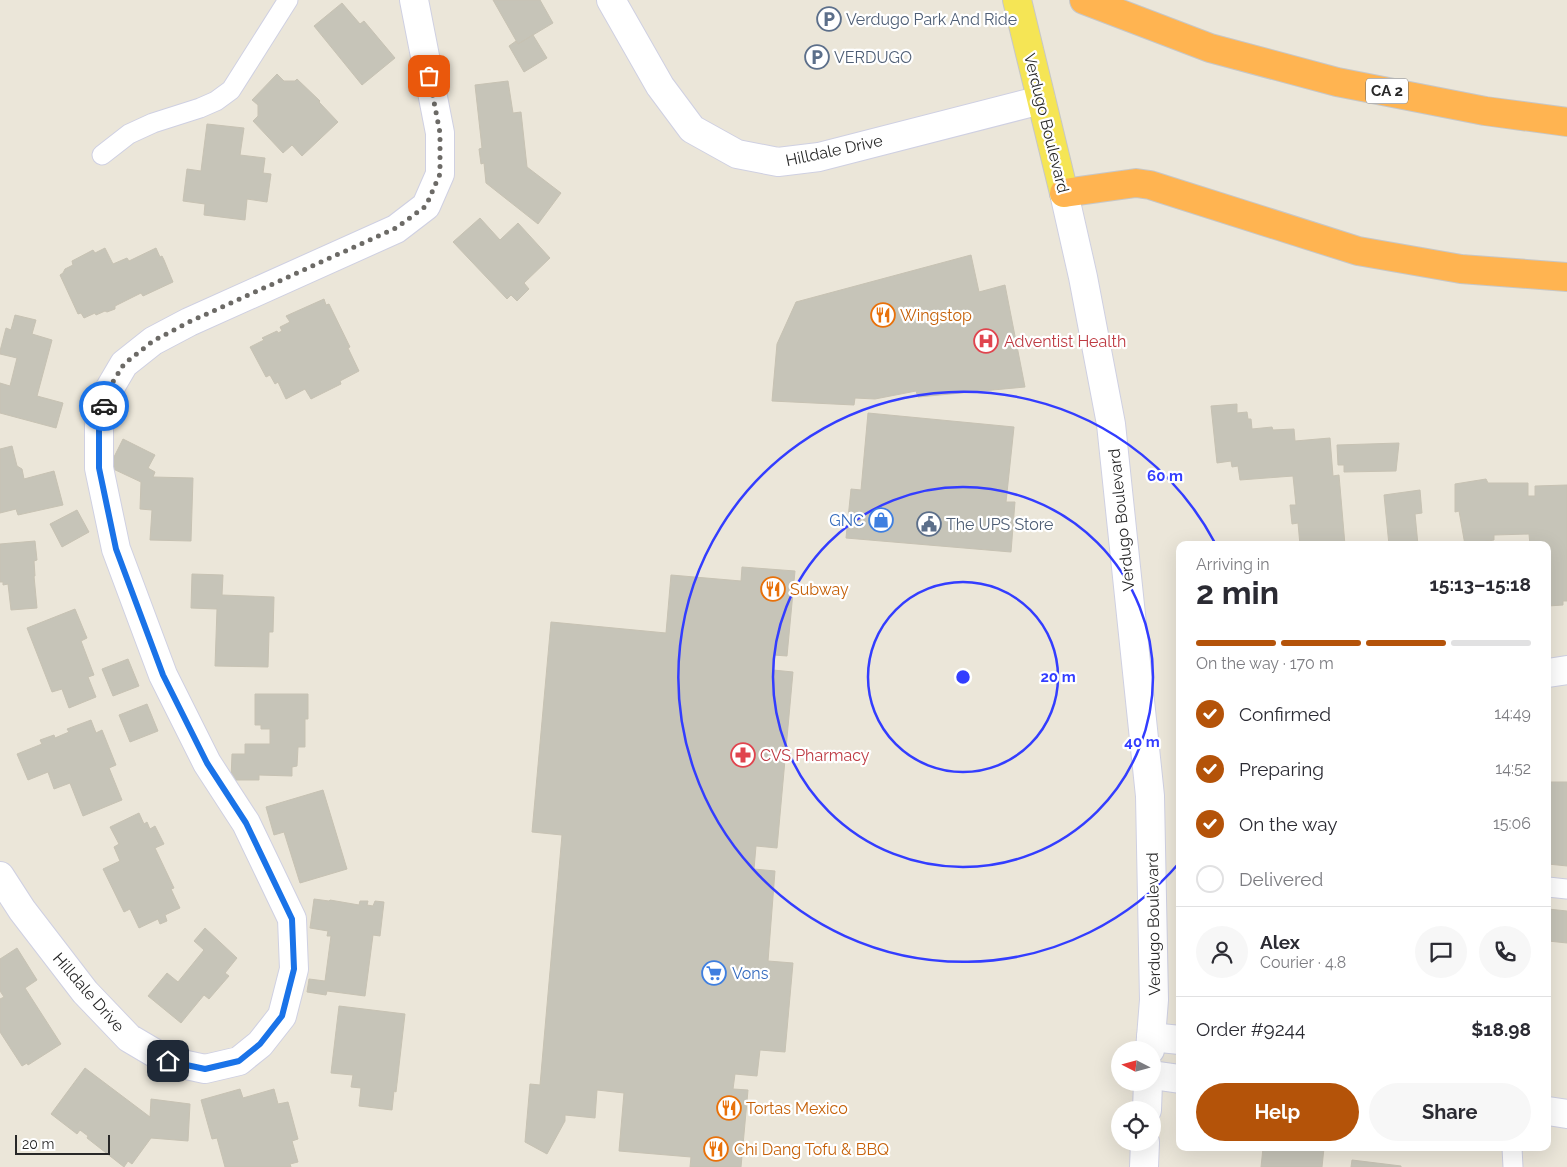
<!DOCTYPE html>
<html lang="en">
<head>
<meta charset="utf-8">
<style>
	body { margin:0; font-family:Raleway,sans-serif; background:#f7f7f7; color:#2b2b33; height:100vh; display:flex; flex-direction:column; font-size:19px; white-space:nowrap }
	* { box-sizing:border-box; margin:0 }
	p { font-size:16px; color:#7c7c81 }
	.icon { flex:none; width:28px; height:28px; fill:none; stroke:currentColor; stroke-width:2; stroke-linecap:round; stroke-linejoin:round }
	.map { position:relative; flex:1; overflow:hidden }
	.sheet { position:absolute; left:1176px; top:541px; width:375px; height:610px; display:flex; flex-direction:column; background:#fff; border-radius:10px; box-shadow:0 5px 20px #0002 }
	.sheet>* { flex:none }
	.needle { width:32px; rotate:276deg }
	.fabs { position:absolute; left:1111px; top:1041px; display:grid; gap:10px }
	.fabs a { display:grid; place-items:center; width:50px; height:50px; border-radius:50%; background:#fff; box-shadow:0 5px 20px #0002; font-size:25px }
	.scale { position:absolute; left:15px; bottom:12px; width:95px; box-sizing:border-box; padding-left:5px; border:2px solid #282828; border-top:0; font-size:14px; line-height:18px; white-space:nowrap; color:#282828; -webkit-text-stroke:4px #fff; paint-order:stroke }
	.pin { position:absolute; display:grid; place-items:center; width:42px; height:42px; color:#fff; margin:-21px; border-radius:10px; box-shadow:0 2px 8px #0006 }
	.courier { position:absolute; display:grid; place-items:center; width:50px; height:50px; margin:-25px; border:4px solid #1a73e8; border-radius:50%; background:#fff; color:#222; box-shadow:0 1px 6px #0007 }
	.overview em { font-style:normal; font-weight:700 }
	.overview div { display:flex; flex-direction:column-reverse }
	.overview { display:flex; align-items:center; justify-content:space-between; height:85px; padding:0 20px }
	h1 { font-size:32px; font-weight:700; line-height:38px }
	.bar { display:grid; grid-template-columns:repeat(4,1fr); gap:8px 5px; align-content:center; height:60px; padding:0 20px }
	.bar i { height:6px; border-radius:4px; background:#e1e1e2 }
	.bar .selected { background:#b45309 }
	.bar p { grid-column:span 4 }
	.line { display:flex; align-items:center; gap:12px; padding:0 20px; border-top:1px solid #e1e1e2 }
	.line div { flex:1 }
	.round { display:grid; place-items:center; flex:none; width:52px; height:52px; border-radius:26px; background:#f7f7f7 }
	ol { padding:0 20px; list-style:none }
	li { display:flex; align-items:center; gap:15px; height:55px }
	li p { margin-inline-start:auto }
	li .icon { padding:5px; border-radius:50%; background:#b45309; color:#fff; stroke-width:4 }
	li:last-child { color:#7c7c81 }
	li i { width:28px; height:28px; border:2px solid #e1e1e2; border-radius:50% }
	.cta { display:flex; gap:10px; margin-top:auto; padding:10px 20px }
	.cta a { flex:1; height:58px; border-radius:30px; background:#b45309; color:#fff; font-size:20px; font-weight:700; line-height:58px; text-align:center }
	.cta a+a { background:#f7f7f7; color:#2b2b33 }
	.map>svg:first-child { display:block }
	.building { fill:#c6c4b8; stroke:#c7c2b3 }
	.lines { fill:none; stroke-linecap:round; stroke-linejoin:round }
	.service-casing { stroke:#cfd0e2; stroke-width:21 }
	.minor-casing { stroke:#cfd0e2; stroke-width:30 }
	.secondary-casing { stroke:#cfd0e2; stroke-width:30 }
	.primary-casing { stroke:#c7c7c7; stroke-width:30 }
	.motorway-casing { stroke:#c7c7c7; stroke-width:30 }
	.service { stroke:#fff; stroke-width:19 }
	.minor { stroke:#fff; stroke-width:28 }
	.secondary { stroke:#fff; stroke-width:28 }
	.primary { stroke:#f5e555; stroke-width:28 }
	.motorway { stroke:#ffb451; stroke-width:28 }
	.done { stroke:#6c6a66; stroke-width:5; stroke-dasharray:0 9 }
	.route { stroke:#1a73e8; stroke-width:6 }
	.ring { fill:none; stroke:#333dff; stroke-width:2.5 }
	.labels { text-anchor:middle; stroke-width:4.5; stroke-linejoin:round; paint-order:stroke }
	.shield { fill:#fff; stroke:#686868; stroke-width:1 }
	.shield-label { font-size:15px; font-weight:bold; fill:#282828 }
	.service-label { font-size:16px; fill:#4e5e75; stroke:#fff; text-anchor:start }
	.street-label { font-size:16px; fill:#282828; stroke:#fff }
	.food-label { font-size:16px; fill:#c56008; stroke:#fff; text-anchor:start }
	.health-label { font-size:16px; fill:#be3a42; stroke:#fff; text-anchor:start }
	.shop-label { font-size:16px; fill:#366cbe; stroke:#fff; text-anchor:end }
	.centre { fill:#333dff; stroke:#fff; stroke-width:2.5 }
	.ring-label { font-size:15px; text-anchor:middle; font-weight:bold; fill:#333dff; stroke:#fff; stroke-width:4.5; stroke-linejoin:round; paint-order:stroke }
</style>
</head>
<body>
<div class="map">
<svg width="1567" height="1167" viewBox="0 0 1567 1167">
	<rect width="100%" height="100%" fill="#ebe6d9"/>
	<!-- building -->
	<path class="building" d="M493,0H540L553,23L518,44Z
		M342,3L360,24L364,21L395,58L362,85L314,26Z
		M533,35L547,58L524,72L509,46L516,41L518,44Z
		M277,74L284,81H295L297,79L320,101L319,102L338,122L302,156L292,145L283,153L253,121L258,116V105L252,100Z
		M508,81L513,113L521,112L527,167L561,193L538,224L486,183L484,163L481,164L479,149L482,148L475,85Z
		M207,124L244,128L240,155L265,158L263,173L271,174L267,202L247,199L245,220L204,215L205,204L183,201L187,169L201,171Z
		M480,218L500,240L518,223L550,258L524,283L529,289L517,301L511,295L507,299L453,242Z
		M105,248L113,264L127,258L129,261L156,248L160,257L162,256L164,260L173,282L143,296L141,293L115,306V309L107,312L105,311L96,315L95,313L84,318L81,313L78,314L60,275L63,273L65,269L73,265L72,261L93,250L95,253Z
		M971,255L979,292L1005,285L1025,387L918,397L916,391L875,399L855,398L854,405L772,401L777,344L796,302Z
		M324,299L326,305L329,304L350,347L348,348L359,371L340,381L341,384L311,399L305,389L286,399L278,382L275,384L270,375L266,377L250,347L264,340L262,338L277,331L278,333L282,331L280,327L290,322L286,316Z
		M15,315L36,320L32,334L52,340L37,396L63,403L56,428L0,413V383L10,386L17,358L0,354V351L6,328L11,330Z
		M1237,404V413L1247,412L1248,419H1251L1252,429L1272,427L1273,430L1294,429L1295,441L1330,438L1333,476L1339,475L1345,545H1300L1298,523L1292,524L1290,505H1296L1293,476L1240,480L1238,466L1232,467L1231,461L1217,463L1211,406Z
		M868,413L1014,427L1006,502H1015L1011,552L846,538L851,489L861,490Z
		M123,439L155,455L148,468L155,472L153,477L193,478L191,541L150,540L152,510L140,509L141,482L109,467Z
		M1399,443L1396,471L1344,472V465H1338L1337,445Z
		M12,446L17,466L22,469L24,479L54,471L63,505L18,515L16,509L0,513V449Z
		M1486,479L1488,483H1528V496H1535V486L1567,485V601H1563V605L1548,606V545H1530L1529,534L1494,535V540L1465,545L1459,511L1455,512V484Z
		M1420,490L1422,513L1415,514L1418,545H1389L1384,495Z
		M77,510L89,532L62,547L50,524Z
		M35,541L37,560L34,561L35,576H34L37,608L11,610L8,584L3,585V582H0V544Z
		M742,567L795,571L787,656L774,655L773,670L793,672L777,848L756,846L754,869L775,871L768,961L793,963L785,1052L760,1050L757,1076L735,1074L733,1089L748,1090L741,1167H690L691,1157L619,1151L624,1093L597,1090L595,1118L565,1115V1121L547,1154L525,1142L530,1084L540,1085L562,835L532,832L551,622L666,633L671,575L741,581Z
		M192,574L223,575L222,595L274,597L273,632H269L268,667L215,666L217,609L191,608Z
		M75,609L87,638L81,641L94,675L88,677L96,697L69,708L62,689L52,692L27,628Z
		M128,659L139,686L113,696L102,669Z
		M255,694H308V719H305V747H298L297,766L292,767V776L259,775V780H231L232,754H245V744H270V729H261V725H255Z
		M147,704L158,731L130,742L119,715Z
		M91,720L96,733L102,730L116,765L109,768L122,800L83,816L70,783L54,789L48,772L28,780L17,754L42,744L40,740L54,735L55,738L69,732L67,729Z
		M1548,782H1567V866L1548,864Z
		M323,790L347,869L300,883L284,832L274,835L266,807Z
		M139,813L144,824L147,822L150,829L155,826L164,844L155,848L174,888L171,889L180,908L165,915L167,921L160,924L158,919L139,928L130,909L124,912L103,869L120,861L114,847L119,844L110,827Z
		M314,899L329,901L330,900L359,905L360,901H368L367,905L373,906L375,901L384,902L380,936L373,935L365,996L327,991L326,995L307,992L309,979L325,981L331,936H327L328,931L310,928Z
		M1548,909L1567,911V943L1548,941Z
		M205,928L237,958L225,973L229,976L209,999L204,995L181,1023L148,996L167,973L178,982L204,950L194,941Z
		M17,948L37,980L25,988L61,1044L28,1065L27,1063L22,1066L0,1032V999L4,997L0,991V959Z
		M339,1006L405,1014L396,1092L394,1091L392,1110L359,1106L361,1088L351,1087L353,1075L331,1073Z
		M85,1068L150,1117L151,1099L190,1104L188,1141L151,1138L132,1164L128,1161L124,1167L87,1138L88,1136L80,1130L77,1134L51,1114Z
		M240,1089L243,1098L274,1089L278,1104L288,1102L298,1139L292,1141L298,1162L290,1164L291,1167H225L217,1138L212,1139L201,1100Z
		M1263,1148H1324L1322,1167H1261Z
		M1352,1160L1401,1166V1167H1351Z"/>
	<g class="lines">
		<!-- service casing -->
		<g class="service-casing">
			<path id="service" d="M102,155L129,134L153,123L200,108L216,101L231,90L288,0
				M1548,887L1567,889
				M1512,1148L1513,1167"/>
		</g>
		<!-- minor casing -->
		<g class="minor-casing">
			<path id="minor" d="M611,0L660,86L692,129L737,154L778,162L819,157L1041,100
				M1548,673L1567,670
				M0,876L22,910L85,992L129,1038L168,1061L205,1069L239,1061L260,1044L282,1016L294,969L292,919L246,823L207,763L163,675L116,549L99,468V426L107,393L124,364L153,341L189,322L396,229L426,206L440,174V133L414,0
				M1151,1037L1180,1040
				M1152,1075L1180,1079
				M1548,1111L1567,1114"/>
		</g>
		<!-- secondary casing -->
		<g class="secondary-casing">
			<path id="secondary" d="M1064,193L1083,277L1111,424L1150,796L1154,1000L1150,1050
				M1147,1110L1148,1082
				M1144,1167L1145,1142"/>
		</g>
		<!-- primary casing -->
		<g class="primary-casing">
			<path id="primary" d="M1017,0L1064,193"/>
		</g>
		<!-- motorway casing -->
		<g class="motorway-casing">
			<path id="motorway" d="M1084,0L1210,48L1337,82L1485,111L1567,122
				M1064,193L1136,183L1150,185L1358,251L1461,269L1567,277"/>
		</g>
		<!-- service -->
		<use href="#service" class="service"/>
		<!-- minor -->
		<use href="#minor" class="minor"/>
		<!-- secondary -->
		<use href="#secondary" class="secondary"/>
		<!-- primary -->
		<use href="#primary" class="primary"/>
		<!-- motorway -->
		<use href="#motorway" class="motorway"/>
	</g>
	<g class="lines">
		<!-- done -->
		<path class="done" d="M104,406L106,393L124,364L153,341L189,322L396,228L426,206L440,174V133L429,76"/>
		<!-- route -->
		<path class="route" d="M104,406L99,426V468L116,549L163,675L207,763L246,823L292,919L294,969L282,1016L260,1044L239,1061L205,1069L168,1061"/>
	</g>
	<!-- distance rings -->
	<g class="ring">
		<circle cx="963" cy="677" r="95"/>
		<circle cx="963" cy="677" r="190"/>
		<path d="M1180 862A285 285 0 1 1 1215 543"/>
	</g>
	<!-- icons -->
	<defs>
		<g id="parking-ring" transform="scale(1.25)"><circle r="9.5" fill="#fff" stroke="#5c6f8a" stroke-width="1.5"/><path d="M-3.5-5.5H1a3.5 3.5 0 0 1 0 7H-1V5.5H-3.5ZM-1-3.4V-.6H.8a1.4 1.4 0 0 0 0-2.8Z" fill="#5c6f8a"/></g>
		<g id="restaurant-ring" transform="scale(1.25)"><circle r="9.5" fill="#fff" stroke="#e8710a" stroke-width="1.5"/><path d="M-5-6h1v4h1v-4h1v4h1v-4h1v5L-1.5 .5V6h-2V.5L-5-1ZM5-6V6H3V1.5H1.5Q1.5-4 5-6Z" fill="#e8710a"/></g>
		<g id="hospital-ring" transform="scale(1.25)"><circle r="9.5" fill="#fff" stroke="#e0444e" stroke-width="1.5"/><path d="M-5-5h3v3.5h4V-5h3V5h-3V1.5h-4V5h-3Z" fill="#e0444e"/></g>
		<g id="shop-ring" transform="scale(1.25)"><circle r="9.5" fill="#fff" stroke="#3f7fe0" stroke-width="1.5"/><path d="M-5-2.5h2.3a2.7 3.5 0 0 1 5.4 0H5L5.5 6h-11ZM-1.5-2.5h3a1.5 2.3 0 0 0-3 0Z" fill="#3f7fe0"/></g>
		<g id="civic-ring" transform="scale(1.25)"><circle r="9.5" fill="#fff" stroke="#5c6f8a" stroke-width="1.5"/><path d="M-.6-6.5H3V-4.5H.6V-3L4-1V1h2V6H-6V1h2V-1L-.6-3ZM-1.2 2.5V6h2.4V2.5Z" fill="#5c6f8a"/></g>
		<g id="pharmacy-ring" transform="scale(1.25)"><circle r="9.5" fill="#fff" stroke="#e0444e" stroke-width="1.5"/><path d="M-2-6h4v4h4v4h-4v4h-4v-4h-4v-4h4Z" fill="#e0444e"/></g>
		<g id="supermarket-ring" transform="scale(1.25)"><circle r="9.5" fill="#fff" stroke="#3f7fe0" stroke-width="1.5"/><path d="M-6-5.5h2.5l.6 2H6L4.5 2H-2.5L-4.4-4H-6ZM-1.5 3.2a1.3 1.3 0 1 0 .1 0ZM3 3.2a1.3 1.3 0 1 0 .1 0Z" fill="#3f7fe0"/></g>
	</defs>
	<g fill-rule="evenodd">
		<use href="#parking-ring" x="829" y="19"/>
		<use href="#parking-ring" x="817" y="57"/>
		<use href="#restaurant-ring" x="883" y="315"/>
		<use href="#hospital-ring" x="986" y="341"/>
		<use href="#shop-ring" x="881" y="520"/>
		<use href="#civic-ring" x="929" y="524"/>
		<use href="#restaurant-ring" x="773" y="589"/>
		<use href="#pharmacy-ring" x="743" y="755"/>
		<use href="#supermarket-ring" x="714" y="973"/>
		<use href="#restaurant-ring" x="729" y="1108"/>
		<use href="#restaurant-ring" x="716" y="1149"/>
	</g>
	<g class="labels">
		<!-- shield labels -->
		<rect class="shield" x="1366" y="78.5" width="42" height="25" rx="4"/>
		<g class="shield-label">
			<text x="1387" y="96">CA 2</text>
		</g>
		<!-- service labels -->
		<g class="service-label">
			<text x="846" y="25">Verdugo Park And Ride</text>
			<text x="834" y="63">VERDUGO</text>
			<text x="946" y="530">The UPS Store</text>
		</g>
		<!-- street labels -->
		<g class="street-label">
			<text transform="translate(1047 123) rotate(76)" y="6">Verdugo Boulevard</text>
			<text transform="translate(834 150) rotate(-12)" y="6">Hilldale Drive</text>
			<text transform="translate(1121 520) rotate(-96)" y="6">Verdugo Boulevard</text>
			<text transform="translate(1153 924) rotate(-91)" y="6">Verdugo Boulevard</text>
			<text transform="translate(89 992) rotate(49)" y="6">Hilldale Drive</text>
		</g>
		<!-- food labels -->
		<g class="food-label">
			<text x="900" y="321">Wingstop</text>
			<text x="790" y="595">Subway</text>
			<text x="746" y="1114">Tortas Mexico</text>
			<text x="734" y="1155">Chi Dang Tofu &amp; BBQ</text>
		</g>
		<!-- health labels -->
		<g class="health-label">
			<text x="1004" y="347">Adventist Health</text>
			<text x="760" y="761">CVS Pharmacy</text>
		</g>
		<!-- shop labels -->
		<g class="shop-label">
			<text x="864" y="526">GNC</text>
			<text x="732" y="979" text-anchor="start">Vons</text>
		</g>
	</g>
	<circle cx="963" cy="677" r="8" class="centre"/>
	<g class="ring-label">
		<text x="1165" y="481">60 m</text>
		<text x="1058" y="682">20 m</text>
		<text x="1142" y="747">40 m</text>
	</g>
</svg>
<div class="fabs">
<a><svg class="needle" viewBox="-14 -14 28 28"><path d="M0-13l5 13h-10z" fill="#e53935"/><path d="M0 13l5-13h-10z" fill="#7c7c81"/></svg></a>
<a><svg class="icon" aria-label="locate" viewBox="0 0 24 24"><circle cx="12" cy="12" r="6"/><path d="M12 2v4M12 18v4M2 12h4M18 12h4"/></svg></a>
</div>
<div class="scale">20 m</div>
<div class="pin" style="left:429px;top:76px;background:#ea580c"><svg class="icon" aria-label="bag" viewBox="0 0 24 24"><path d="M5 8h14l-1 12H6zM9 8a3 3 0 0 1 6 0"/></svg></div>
<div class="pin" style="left:168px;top:1061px;background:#1f2937"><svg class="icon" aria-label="home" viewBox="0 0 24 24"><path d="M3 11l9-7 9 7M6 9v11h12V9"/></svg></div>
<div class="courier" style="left:104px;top:406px"><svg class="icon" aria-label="car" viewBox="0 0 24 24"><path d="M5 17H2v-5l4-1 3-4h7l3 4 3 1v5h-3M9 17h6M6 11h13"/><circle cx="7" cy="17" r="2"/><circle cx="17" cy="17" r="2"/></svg></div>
<section class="sheet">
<div class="overview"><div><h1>2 min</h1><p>Arriving in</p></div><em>15:13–15:18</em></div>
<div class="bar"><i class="selected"></i><i class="selected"></i><i class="selected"></i><i></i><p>On the way · 170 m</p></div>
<ol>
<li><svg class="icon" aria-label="check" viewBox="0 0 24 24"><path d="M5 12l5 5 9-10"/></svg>Confirmed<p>14:49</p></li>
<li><svg class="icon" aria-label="check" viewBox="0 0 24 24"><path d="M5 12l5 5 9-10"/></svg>Preparing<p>14:52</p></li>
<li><svg class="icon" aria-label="check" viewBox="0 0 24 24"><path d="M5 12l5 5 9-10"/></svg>On the way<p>15:06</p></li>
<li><i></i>Delivered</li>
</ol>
<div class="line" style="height:90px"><a class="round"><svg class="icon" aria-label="person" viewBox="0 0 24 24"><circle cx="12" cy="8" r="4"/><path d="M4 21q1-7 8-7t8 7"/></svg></a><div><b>Alex</b><p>Courier · 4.8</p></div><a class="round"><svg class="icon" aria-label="chat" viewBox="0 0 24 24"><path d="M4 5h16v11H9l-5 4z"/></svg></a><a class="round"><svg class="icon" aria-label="phone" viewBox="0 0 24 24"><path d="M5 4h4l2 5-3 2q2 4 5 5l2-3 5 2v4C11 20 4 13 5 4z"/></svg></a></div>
<div class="line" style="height:65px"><div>Order #9244</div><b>$18.98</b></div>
<div class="cta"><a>Help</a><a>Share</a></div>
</section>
</div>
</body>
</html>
